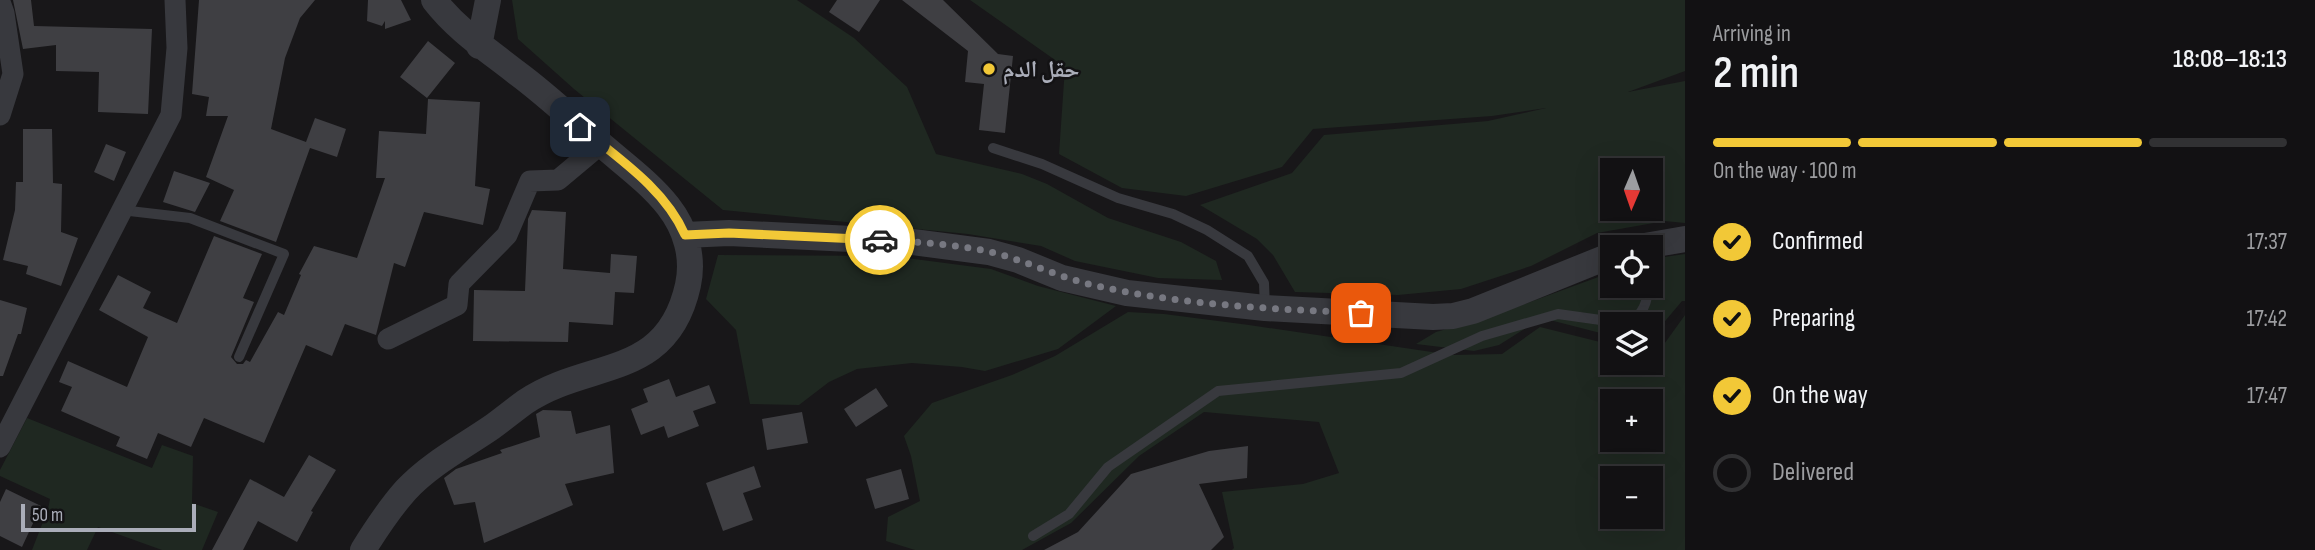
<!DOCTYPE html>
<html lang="en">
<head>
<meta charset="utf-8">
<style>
	body { margin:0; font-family:"Sofia Sans Condensed","Noto Naskh Arabic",sans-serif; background:#1f1f21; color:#f1f3f6; height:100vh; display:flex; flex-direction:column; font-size:26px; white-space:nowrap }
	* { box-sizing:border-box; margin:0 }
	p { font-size:23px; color:#9c9da0 }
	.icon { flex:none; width:38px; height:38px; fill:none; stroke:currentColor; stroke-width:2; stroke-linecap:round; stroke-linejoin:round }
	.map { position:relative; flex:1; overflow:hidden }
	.details { display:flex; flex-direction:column; background:#121113; width:630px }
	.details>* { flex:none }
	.needle { width:46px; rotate:182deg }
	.tools { position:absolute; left:1600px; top:158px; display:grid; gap:14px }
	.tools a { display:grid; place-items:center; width:63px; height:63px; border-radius:0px; background:#121113; box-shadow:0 7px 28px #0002,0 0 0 2px #313133; font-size:35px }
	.scale { position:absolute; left:21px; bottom:18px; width:175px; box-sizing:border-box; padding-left:7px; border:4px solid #aaadb9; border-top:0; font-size:19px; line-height:24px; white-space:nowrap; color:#aaadb9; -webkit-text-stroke:5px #131214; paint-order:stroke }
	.pin { position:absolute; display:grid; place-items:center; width:60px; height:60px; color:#fff; margin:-30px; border-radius:14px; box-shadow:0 4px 10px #0006 }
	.courier { position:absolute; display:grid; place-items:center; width:70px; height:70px; margin:-35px; border:5px solid #f2c837; border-radius:50%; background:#fff; color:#222; box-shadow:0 2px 9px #0007 }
	.summary em { font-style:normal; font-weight:600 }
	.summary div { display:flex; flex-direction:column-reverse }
	.summary { display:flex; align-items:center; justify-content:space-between; height:119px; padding:0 28px }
	h1 { font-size:46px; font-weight:600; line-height:52px }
	.bar { display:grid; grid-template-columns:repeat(4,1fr); gap:10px 7px; align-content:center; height:84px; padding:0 28px }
	.bar i { height:9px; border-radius:5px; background:#313133 }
	.bar .active { background:#f2c837 }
	.bar p { grid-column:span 4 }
	ol { padding:0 28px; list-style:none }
	li { display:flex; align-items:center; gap:21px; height:77px }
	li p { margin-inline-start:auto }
	li .icon { padding:7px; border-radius:50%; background:#f2c837; color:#111; stroke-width:4 }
	li:last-child { color:#9c9da0 }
	li i { width:38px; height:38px; border:4px solid #313133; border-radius:50% }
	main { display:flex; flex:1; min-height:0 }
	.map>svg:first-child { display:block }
	.green { fill:#1f2821; fill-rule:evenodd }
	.building { fill:#3f3f43 }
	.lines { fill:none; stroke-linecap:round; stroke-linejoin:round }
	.service { stroke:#38393e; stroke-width:10 }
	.minor { stroke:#38393e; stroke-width:21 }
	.tertiary { stroke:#38393e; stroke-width:26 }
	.done { stroke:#777881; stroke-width:7; stroke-dasharray:0 12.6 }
	.route { stroke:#f2c837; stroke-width:9 }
	.poi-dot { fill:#f2c837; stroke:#131214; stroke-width:2.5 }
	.labels { text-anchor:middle; stroke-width:5; stroke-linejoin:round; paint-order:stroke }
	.poi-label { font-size:23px; font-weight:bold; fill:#aaadb9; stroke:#131214; text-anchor:start }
</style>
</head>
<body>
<main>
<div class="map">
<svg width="1685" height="550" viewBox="0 0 1685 550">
	<rect width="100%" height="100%" fill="#181719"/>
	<!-- green -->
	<path class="green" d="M512,0H797L854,38L907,87L936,154L1022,174L1047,184L1108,218L1181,242L1216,261L1222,280L1158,278L1075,261L1041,246L968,234L723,210L574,89L518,39Z
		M970,0H1685V71L1628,92L1685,81V223L1665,221L1597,233L1531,266L1461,289L1398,295L1295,292L1273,255L1257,239L1200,205L1292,173L1324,135L1488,121L1546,108L1492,116L1313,129L1282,167L1186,196L1122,188L1059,154L1065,67ZM1612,170H1650V208H1612Z
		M1685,254V301H1682L1650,339V324H1612V336L1542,318L1499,345L1474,351L1416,344L1436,332L1492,316L1612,272V285H1650V259Z
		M718,255L891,256L991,269L1038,286L1116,306L1058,349L985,371L962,367L912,363L857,369L829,382L799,405L750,404L736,330L706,299Z
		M1128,312L1164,314L1249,325L1452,355L1502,354L1540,327L1612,345V362H1650V353L1657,354L1685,315V550H1232L1234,548L1222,492L1303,484L1339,473L1319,422L1204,412L1139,456L1071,523L1022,550H915L886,541L888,517L920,501L911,456L904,436L932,403L1012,375L1055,356ZM1612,401H1650V439H1612ZM1612,478H1650V516H1612Z
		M27,418L152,468L162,445L193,456L192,503L218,512L202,550H162L98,527L87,550H32L48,509L50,499L0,476V470Z"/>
	<!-- building -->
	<path class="building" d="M13,0H31L34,26L152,29L148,114L98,112L99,72L56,71V45L23,49Z
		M199,0H315L300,18L285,58L271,129L306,142L315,118L346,129L337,157L310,148L276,242L220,221L234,190L206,177L228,116H206L209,97L192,94Z
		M368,0H401L411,20L385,29V21L382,26L367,21Z
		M837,0H880L859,32L829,12Z
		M902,0H943L998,54L1013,56L1005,133L979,130L984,84L965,82L968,51Z
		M428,41L455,63L427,98L400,77Z
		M428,99L480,102L475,186L490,189L483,225L424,212L405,267L394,263L376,335L345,324L332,356L306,345L264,443L204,418L191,447L158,433L147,459L116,446L120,437L61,411L72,387L59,382L68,361L127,387L148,337L99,310L118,275L151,292L143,308L177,323L214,236L262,254L243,298L254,302L231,357L237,364H243L246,360L250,362L278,312L284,315L301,275L299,274L314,246L357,258L385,178H376L379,131L426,134Z
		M23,129H52L53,183L62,184L61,232L78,238L61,286L26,274L28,266L3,260L15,210L16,182H23Z
		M106,144L126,152L114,181L94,172Z
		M174,171L210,183L195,212L163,202Z
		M532,210L566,212L563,269L610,273L611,254L637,256L634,293L615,292L613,325L569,322L568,342L473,341L474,290L525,291L528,219Z
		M0,300L27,308L21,334H18L3,376H0Z
		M669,379L676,397L709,385L716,403L693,411L699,426L668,438L664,426L641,435L631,409L648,402L643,389Z
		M876,388L888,406L856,427L844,409Z
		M543,410L571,411L576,434L610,425L614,473L565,484L573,505L484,543L475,502L454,505L444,478L456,469L502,453L500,450L540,437L536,414Z
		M802,412L808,443L767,450L762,419Z
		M1248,446L1247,478L1199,484L1224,537L1211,550H1044L1078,532L1131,474L1209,451Z
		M309,455L336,470L311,511L313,512L297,542L258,521L243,550H212L250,479L284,497Z
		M754,466L761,487L743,493L753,520L723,531L706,483Z
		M901,469L909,499L875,509L866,479Z
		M6,489L41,506L22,547L0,536V502Z"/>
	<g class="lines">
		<!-- service -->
		<path class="service" d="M993,148L1042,164L1118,198L1173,214L1207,230L1248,256L1264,283L1265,308
			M121,210L190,218L284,254L239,357
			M1629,324C1643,313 1648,303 1648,285
			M1033,536L1069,514L1108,467L1218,391L1401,373L1482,336L1558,314L1629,324"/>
		<!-- minor -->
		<path class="minor" d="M0,2L4,13L13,74L0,115
			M388,339L457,305L459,284L507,235L530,181L558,180L601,144
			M0,447L171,115L177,48L175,0"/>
		<!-- tertiary -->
		<path class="tertiary" d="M479,46L488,0
			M685,235L729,233L913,242L989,252L1018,260L1062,278L1127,293L1265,308L1433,317L1453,316L1473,311L1612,255
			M1639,247L1685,239
			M363,550C376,529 390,508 406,490C430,464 463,447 492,427C503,419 514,410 525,402C588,359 667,381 688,285C694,257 686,229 668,206C650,183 625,165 602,145C574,121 547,95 517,73C488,50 457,30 434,0"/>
	</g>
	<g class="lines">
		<!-- done -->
		<path class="done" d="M880,240C917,242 955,244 991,252C1027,261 1060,278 1097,286C1183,305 1273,309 1361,313"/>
		<!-- route -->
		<path class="route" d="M580,127C618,158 665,189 685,235L729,233L880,240"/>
	</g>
	<!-- markers -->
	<circle class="poi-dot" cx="989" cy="69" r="7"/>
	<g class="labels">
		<!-- poi labels -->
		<g class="poi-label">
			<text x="1003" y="77">حقل الدم</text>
		</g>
	</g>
</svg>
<div class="tools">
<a><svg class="needle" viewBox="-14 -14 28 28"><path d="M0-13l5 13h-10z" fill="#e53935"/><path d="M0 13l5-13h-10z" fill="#9c9da0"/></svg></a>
<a><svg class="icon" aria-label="locate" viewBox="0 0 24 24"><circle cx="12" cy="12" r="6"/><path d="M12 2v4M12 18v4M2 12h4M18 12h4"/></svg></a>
<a><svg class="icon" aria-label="layers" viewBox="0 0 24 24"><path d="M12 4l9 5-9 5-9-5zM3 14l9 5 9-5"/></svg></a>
<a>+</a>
<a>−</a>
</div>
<div class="scale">50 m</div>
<div class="pin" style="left:1361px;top:313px;background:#ea580c"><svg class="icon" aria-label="bag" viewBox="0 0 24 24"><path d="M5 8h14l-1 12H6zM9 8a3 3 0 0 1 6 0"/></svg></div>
<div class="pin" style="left:580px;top:127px;background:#1f2937"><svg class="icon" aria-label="home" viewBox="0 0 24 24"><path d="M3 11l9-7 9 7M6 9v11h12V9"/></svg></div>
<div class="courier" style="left:880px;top:240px"><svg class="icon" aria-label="car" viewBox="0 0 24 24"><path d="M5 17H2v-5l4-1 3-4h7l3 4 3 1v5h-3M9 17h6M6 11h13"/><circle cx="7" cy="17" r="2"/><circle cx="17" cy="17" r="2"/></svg></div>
</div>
<section class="details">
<div class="summary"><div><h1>2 min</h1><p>Arriving in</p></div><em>18:08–18:13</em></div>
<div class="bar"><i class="active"></i><i class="active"></i><i class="active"></i><i></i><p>On the way · 100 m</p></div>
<ol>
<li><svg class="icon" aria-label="check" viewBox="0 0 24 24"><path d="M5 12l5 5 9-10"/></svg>Confirmed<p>17:37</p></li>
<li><svg class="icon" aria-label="check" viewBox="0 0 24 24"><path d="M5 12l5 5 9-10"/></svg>Preparing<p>17:42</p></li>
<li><svg class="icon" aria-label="check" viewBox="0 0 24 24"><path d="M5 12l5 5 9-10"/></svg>On the way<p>17:47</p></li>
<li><i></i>Delivered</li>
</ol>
</section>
</main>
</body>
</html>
